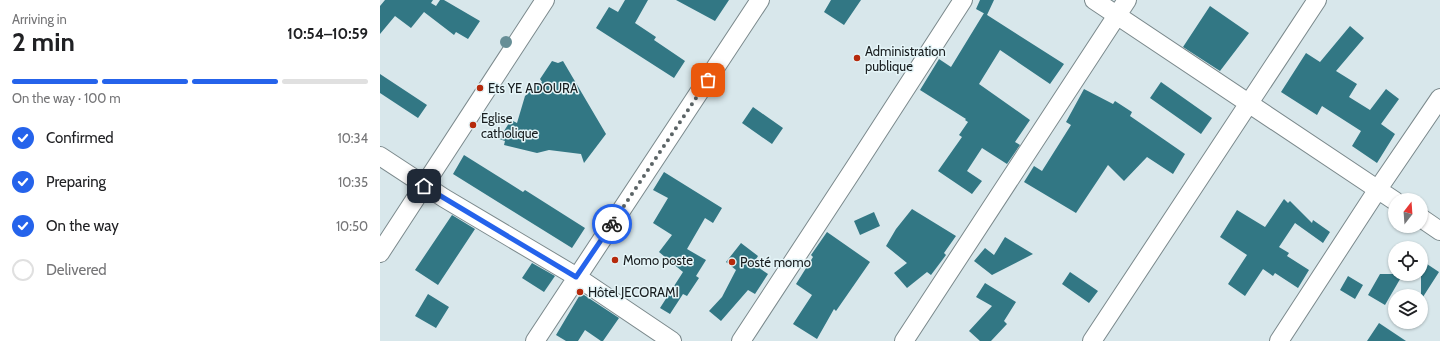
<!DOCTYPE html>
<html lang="en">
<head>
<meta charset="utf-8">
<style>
	body { margin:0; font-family:Cabin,sans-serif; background:#f6f6f6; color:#202124; height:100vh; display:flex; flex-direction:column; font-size:15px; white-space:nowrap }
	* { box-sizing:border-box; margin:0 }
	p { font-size:13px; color:#757577 }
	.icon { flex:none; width:22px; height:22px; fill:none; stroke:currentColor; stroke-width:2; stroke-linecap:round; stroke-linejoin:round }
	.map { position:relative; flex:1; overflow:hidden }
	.sheet { display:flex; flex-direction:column; background:#fff; width:380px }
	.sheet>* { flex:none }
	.needle { width:26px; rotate:17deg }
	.tools { position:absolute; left:1008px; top:193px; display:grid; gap:8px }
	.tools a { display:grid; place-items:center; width:40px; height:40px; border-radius:50%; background:#fff; box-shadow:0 1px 3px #0004; font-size:20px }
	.pin { position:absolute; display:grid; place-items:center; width:34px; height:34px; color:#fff; margin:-17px; border-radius:8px; box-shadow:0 2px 6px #0006 }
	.courier { position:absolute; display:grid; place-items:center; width:40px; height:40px; margin:-20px; border:3px solid #2563eb; border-radius:50%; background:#fff; color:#222; box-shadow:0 1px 5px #0007 }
	.head em { font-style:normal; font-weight:700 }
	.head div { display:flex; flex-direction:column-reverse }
	.head { display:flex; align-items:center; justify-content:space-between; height:68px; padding:0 12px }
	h1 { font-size:26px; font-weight:700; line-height:30px }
	.bar { display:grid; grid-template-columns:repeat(4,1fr); gap:6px 4px; align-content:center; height:48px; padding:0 12px }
	.bar i { height:5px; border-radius:3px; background:#e0e0e0 }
	.bar .current { background:#2563eb }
	.bar p { grid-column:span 4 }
	ol { padding:0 12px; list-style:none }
	li { display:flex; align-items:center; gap:12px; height:44px }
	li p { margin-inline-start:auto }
	li .icon { padding:4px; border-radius:50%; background:#2563eb; color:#fff; stroke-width:4 }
	li:last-child { color:#757577 }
	li i { width:22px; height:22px; border:2px solid #e0e0e0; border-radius:50% }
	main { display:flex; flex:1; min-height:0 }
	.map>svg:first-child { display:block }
	.building { fill:#327784 }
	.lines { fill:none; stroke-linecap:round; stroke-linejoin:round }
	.street-casing { stroke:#7b898c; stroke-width:20 }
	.street { stroke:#fff; stroke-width:18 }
	.tree { fill:#668e96 }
	.done { stroke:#5b6466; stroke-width:4; stroke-dasharray:0 7.2 }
	.route { stroke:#2563eb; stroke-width:5 }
	.poi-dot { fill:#b62a0c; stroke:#e5f5f8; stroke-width:1.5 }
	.labels { text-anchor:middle; stroke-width:3; stroke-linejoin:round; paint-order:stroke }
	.poi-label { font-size:13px; fill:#181d1f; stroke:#e5f5f8; text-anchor:start }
</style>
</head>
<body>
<main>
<section class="sheet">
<div class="head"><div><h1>2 min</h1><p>Arriving in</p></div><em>10:54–10:59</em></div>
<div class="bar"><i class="current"></i><i class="current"></i><i class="current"></i><i></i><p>On the way · 100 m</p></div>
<ol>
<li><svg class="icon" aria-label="check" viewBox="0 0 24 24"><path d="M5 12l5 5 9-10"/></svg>Confirmed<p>10:34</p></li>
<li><svg class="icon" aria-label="check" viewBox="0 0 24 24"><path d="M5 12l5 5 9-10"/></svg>Preparing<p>10:35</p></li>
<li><svg class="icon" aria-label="check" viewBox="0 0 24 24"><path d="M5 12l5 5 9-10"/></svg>On the way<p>10:50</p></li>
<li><i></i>Delivered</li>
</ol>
</section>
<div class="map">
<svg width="1060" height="341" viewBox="0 0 1060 341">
	<rect width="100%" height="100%" fill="#d8e7eb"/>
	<!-- building -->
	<path class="building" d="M5,0H53L51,3L56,6L60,0H64L100,21L88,39L76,32L74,35L44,12L31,28L15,16L0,34V6Z
		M245,0H268L255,23L276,37L274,40L305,61L294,78L216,28L229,7L238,12Z
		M296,0H349L335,21Z
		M451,0H481L464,25L444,12Z
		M600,0H614L607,15L596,9Z
		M830,6L869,33L840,71L803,47Z
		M604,13L684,64L670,84L620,50L599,84L650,120L635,142L640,145L627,164L602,148L587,171L602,181L592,194L558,171L582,137L579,135L588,122L585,120L586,119L540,90L559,59L571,67Z
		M970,26L984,38L956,71L977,84L969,97L990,110L1006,89L1019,99L1001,124L1015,134L997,163L972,146L981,131L942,106L937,115L901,92L926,53L940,62Z
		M172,61L178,63L183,61L226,134L204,163L201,154L169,150L157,153L124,145L125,141L119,139L131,120L137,123L145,96L162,82L160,79Z
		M0,74L47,105L38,118L0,93Z
		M781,82L832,118L821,134L770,98Z
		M704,89L733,104L735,101L752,112L750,116L805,154L793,174L767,157L744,181L728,165L696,213L644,182L654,166L662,171L691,125L686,122Z
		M373,107L403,128L392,144L362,123Z
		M84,155L143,192L145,190L205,228L192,248L73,174Z
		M284,172L342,208L333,223L325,218L307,249L326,260L316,276L319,278L307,296L303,294L290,314L280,308L303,272L279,252L292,235L273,223L288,198L273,190Z
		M904,199L908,203L910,201L932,223L933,220L950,232L943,243L915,223L899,247L909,253L907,256L929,270L918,288L895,273L893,276L883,269L865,296L848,284L867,255L840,237L857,210L885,227Z
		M532,209L576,236L564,253L566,255L551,275L547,272L527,288L514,273L527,263L506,246L516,229Z
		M494,212L500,226L480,235L474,221Z
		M72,215L95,229L58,285L35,270Z
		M447,232L490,262L456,311L454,309L437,339L413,324L432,295L416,284L433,257L431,255Z
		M625,237L653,254L612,275L594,261L605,248L614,255Z
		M361,243L378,256L373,264L388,274L375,294L368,290L341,321L329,311L342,297L356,270L346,262Z
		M1041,260L1059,272L1041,300Z
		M152,263L175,276L164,292L142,278Z
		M690,272L718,291L709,303L682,284Z
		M1000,274H1023L1005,305L988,295Z
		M968,276L983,285L975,299L960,290Z
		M605,283L636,302L624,321L627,324L611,341H600L589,331L612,306L596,297Z
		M201,293L239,318L223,341H221L205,330L198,341H186L176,335Z
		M48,294L69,307L56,328L35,316Z
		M999,323L1026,341H987Z"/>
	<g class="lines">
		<!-- street casing -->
		<g class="street-casing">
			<path id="street" d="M714,0L1015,201
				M0,156L64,198L197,277L292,341
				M1041,218L1060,231
				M0,253L165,0
				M155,341L380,0
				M361,341L475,167L583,0
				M524,341L747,0
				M712,341L937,0
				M899,341L998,189L1060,98"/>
		</g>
		<!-- street -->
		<use href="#street" class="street"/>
	</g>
	<!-- trees -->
	<circle class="tree" cx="126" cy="42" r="6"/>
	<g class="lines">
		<!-- done -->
		<path class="done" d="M232,224L328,80"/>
		<!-- route -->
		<path class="route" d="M44,186L196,277L232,224"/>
	</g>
	<!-- markers -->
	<g class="poi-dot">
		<circle cx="477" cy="58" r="4"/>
		<circle cx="100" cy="88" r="4"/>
		<circle cx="93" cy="125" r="4"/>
		<circle cx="235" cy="260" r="4"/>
		<circle cx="352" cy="262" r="4"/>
		<circle cx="200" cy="292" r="4"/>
	</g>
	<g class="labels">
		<!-- poi labels -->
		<g class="poi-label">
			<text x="485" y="56">Administration<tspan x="485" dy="15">publique</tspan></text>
			<text x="108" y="93">Ets YE ADOURA</text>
			<text x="101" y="123">Eglise<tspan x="101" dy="15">catholique</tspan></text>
			<text x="243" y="265">Momo poste</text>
			<text x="360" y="267">Posté momo</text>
			<text x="208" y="297">Hôtel JECORAMI</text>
		</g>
	</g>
</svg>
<div class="tools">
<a><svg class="needle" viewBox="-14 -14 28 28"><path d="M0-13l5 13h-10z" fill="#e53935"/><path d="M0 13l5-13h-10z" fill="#757577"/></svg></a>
<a><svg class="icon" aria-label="locate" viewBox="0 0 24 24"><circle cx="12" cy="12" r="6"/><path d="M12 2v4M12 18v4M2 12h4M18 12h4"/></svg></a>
<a><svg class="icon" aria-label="layers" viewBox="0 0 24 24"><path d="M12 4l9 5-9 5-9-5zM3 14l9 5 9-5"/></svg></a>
</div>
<div class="pin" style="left:328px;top:80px;background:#ea580c"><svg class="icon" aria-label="bag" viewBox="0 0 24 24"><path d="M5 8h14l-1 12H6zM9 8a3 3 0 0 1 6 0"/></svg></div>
<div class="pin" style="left:44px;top:186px;background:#1f2937"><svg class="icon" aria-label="home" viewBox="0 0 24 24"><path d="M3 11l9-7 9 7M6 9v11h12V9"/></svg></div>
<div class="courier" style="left:232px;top:224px"><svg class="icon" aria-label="bike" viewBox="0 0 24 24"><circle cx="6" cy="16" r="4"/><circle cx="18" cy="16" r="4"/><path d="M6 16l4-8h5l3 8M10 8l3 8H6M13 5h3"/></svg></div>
</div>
</main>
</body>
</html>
